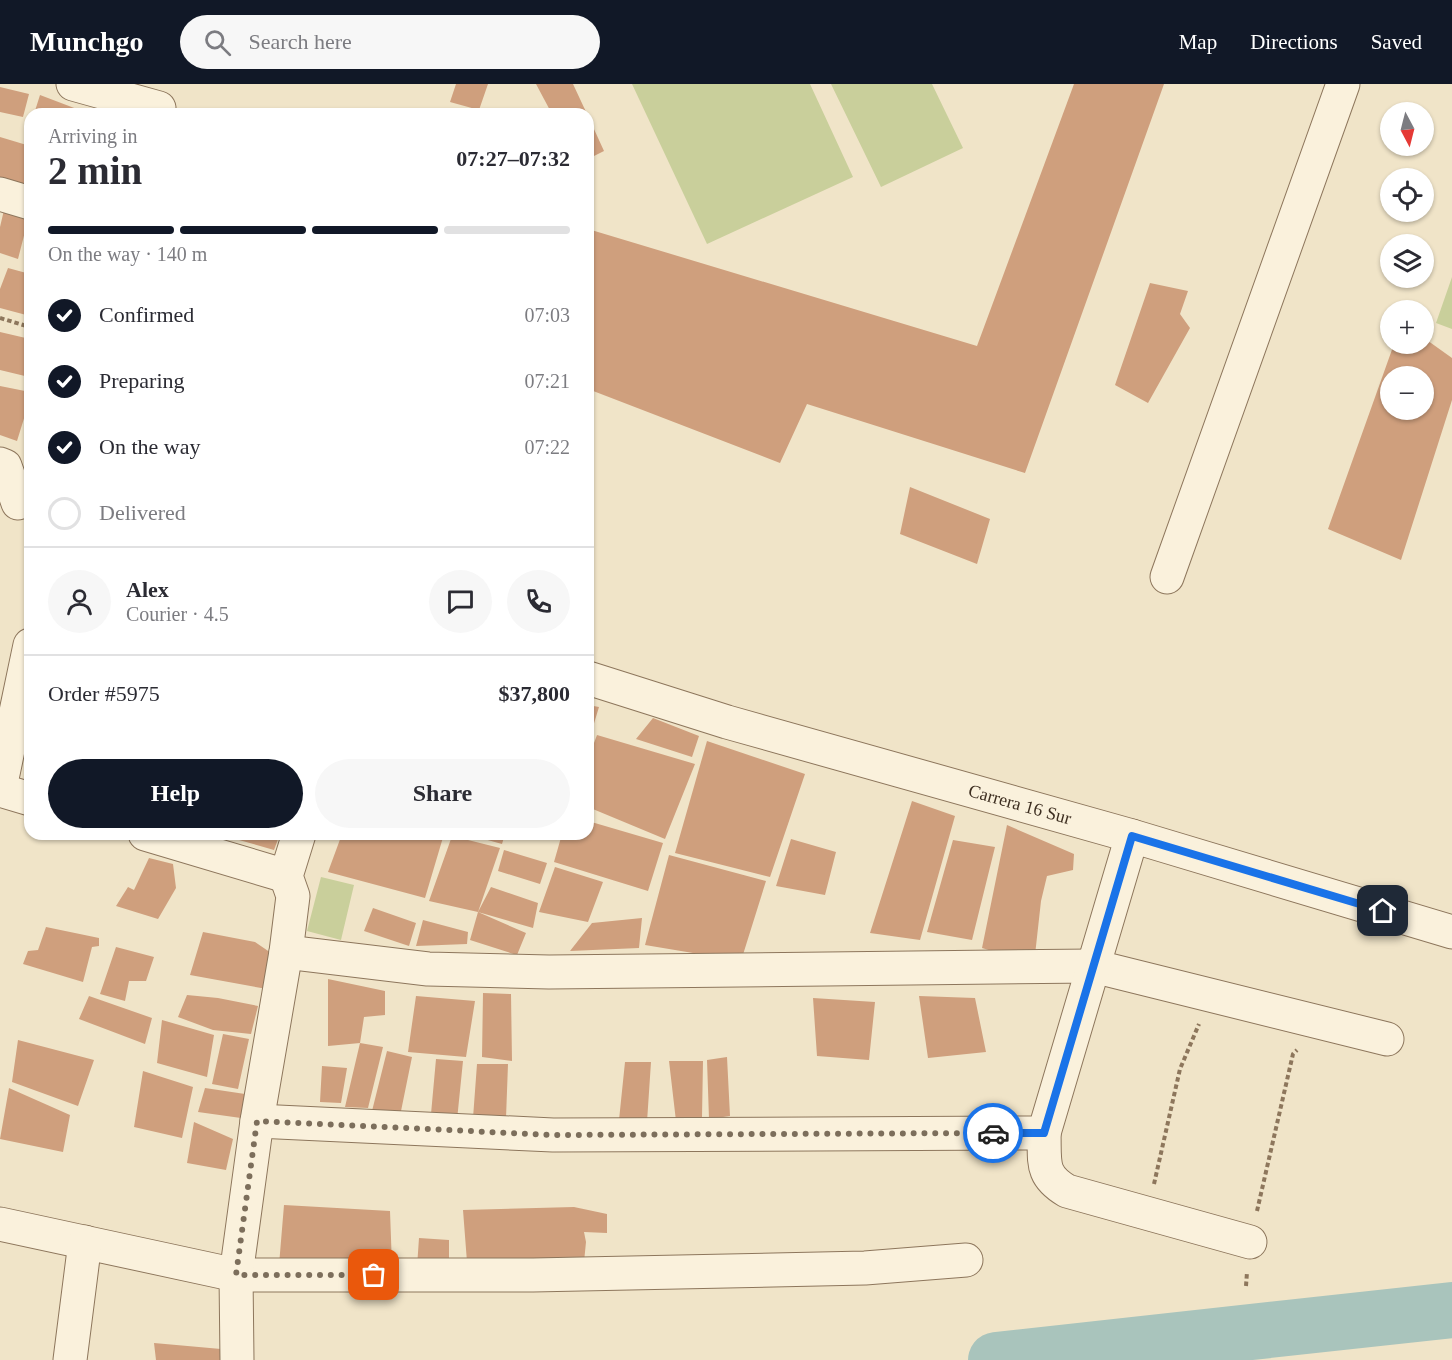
<!DOCTYPE html>
<html lang="en">
<head>
<meta charset="utf-8">
<style>
	body { margin:0; font-family:Georgia,serif; background:#f7f7f7; color:#2b2b33; height:100vh; display:flex; flex-direction:column; font-size:22px; white-space:nowrap }
	* { box-sizing:border-box; margin:0 }
	p { font-size:20px; color:#7c7c81 }
	.icon { flex:none; width:33px; height:33px; fill:none; stroke:currentColor; stroke-width:2; stroke-linecap:round; stroke-linejoin:round }
	.map { position:relative; flex:1; overflow:hidden }
	.drawer { position:absolute; left:24px; top:24px; width:570px; height:732px; display:flex; flex-direction:column; background:#fff; border-radius:18px; box-shadow:0 2px 4px #0004 }
	.drawer>* { flex:none }
	.needle { width:39px; rotate:173deg }
	.buttons { position:absolute; left:1380px; top:18px; display:grid; gap:12px }
	.buttons a { display:grid; place-items:center; width:54px; height:54px; border-radius:50%; background:#fff; box-shadow:0 2px 4px #0004; font-size:30px }
	.pin { position:absolute; display:grid; place-items:center; width:51px; height:51px; color:#fff; margin:-26px; border-radius:12px; box-shadow:0 3px 9px #0006 }
	.courier { position:absolute; display:grid; place-items:center; width:60px; height:60px; margin:-30px; border:4px solid #1a73e8; border-radius:50%; background:#fff; color:#222; box-shadow:0 2px 8px #0007 }
	.headline em { font-style:normal; font-weight:700 }
	.headline div { display:flex; flex-direction:column-reverse }
	.headline { display:flex; align-items:center; justify-content:space-between; height:102px; padding:0 24px }
	h1 { font-size:39px; font-weight:700; line-height:45px }
	.bar { display:grid; grid-template-columns:repeat(4,1fr); gap:9px 6px; align-content:center; height:72px; padding:0 24px }
	.bar i { height:8px; border-radius:4px; background:#e1e1e2 }
	.bar .current { background:#111827 }
	.bar p { grid-column:span 4 }
	.line { display:flex; align-items:center; gap:15px; padding:0 24px; border-top:2px solid #e1e1e2 }
	.line div { flex:1 }
	.round { display:grid; place-items:center; flex:none; width:63px; height:63px; border-radius:32px; background:#f7f7f7 }
	ol { padding:0 24px; list-style:none }
	li { display:flex; align-items:center; gap:18px; height:66px }
	li p { margin-inline-start:auto }
	li .icon { padding:6px; border-radius:50%; background:#111827; color:#fff; stroke-width:4 }
	li:last-child { color:#7c7c81 }
	li i { width:33px; height:33px; border:3px solid #e1e1e2; border-radius:50% }
	.primary-button { display:flex; gap:12px; margin-top:auto; padding:12px 24px }
	.primary-button a { flex:1; height:69px; border-radius:36px; background:#111827; color:#fff; font-size:24px; font-weight:700; line-height:69px; text-align:center }
	.primary-button a+a { background:#f7f7f7; color:#2b2b33 }
	header { display:flex; align-items:center; gap:36px; box-sizing:border-box; height:84px; padding:0 30px; background:#111827; color:#fff }
	header strong { font-size:28px }
	nav { display:flex; gap:33px; margin-inline-start:auto; font-size:21px }
	.search { width:420px; height:54px; background:#f7f7f7; display:flex; align-items:center; gap:15px; box-sizing:border-box; padding:0 21px; border-radius:33px; color:#7c7c81; font-size:22px }
	.map>svg:first-child { display:block }
	.green { fill:#c9cf9b }
	.lines { fill:none; stroke-linecap:round; stroke-linejoin:round }
	.river { stroke:#a9c4bc; stroke-width:56 }
	.building { fill:#cf9f7d; fill-rule:evenodd }
	.minor-casing { stroke:#8d765c; stroke-width:35 }
	.path { stroke:#8d765c; stroke-width:4; stroke-dasharray:4.5 3; stroke-linecap:butt }
	.minor { stroke:#faf1dc; stroke-width:33 }
	.done { stroke:#7c6e5b; stroke-width:6; stroke-dasharray:0 10.8 }
	.route { stroke:#1a73e8; stroke-width:8 }
	.labels { text-anchor:middle; stroke-width:4.5; stroke-linejoin:round; paint-order:stroke }
	.street-label { font-size:18px; fill:#3d2e20; stroke:#f7eed8 }
</style>
</head>
<body>
<header>
<strong>Munchgo</strong>
<div class="search"><svg class="icon" aria-label="search" viewBox="0 0 24 24"><circle cx="10" cy="10" r="6"/><path d="M15 15l6 6"/></svg>Search here</div>
<nav><a>Map</a><a>Directions</a><a>Saved</a></nav>
</header>
<div class="map">
<svg width="1452" height="1276" viewBox="0 0 1452 1276">
	<rect width="100%" height="100%" fill="#f0e4c8"/>
	<!-- green -->
	<path class="green" d="M632,0H810L853,93L707,160Z
		M831,0H932L963,64L881,103Z
		M1452,193V245L1436,239Z
		M321,793L354,801L341,856L307,847Z"/>
	<g class="lines">
		<!-- river -->
		<path class="river" d="M996,1276L1452,1226"/>
	</g>
	<!-- building -->
	<path class="building" d="M456,0H488L479,26L450,18Z
		M536,0H573L587,30H552Z
		M1074,0H1164L1025,389L807,320L780,379L588,305V145L977,262Z
		M0,3L29,10L23,33L0,28Z
		M40,11L90,30H34Z
		M588,32L604,67L588,75Z
		M0,53L30,62V72L22,107L0,101Z
		M4,126L29,132L18,175L0,169V143Z
		M8,184L30,190V232L0,224V205Z
		M1150,199L1188,207L1180,230L1190,244L1148,319L1115,301Z
		M0,248L30,255L29,293L0,286Z
		M1424,254L1452,274V316L1401,476L1328,445L1394,260H1424ZM1390,292H1424V326H1390Z
		M0,302L30,308V315L17,357L0,351Z
		M910,403L990,435L977,480L900,450Z
		M588,621L599,623L592,646L588,644Z
		M653,634L699,652L692,673L636,655Z
		M597,651L695,680L665,755L588,723V675Z
		M707,657L805,690L770,793L675,769Z
		M912,717L955,732L920,856L870,849Z
		M588,737L663,759L648,807L554,778L562,750H588Z
		M1007,741L1074,770L1073,786L1047,792L1041,817L1034,880L982,864Z
		M233,750H280L274,766L232,754Z
		M342,750H444L425,814L328,788Z
		M466,750H505L502,760Z
		M452,752L500,764L478,828L429,817Z
		M791,755L836,768L825,811L776,802Z
		M953,756L995,763L972,856L927,848Z
		M504,766L547,779L540,800L498,787Z
		M669,771L766,797L741,877L645,861Z
		M149,774L173,780L176,804L158,835L116,822L128,803L134,806Z
		M555,783L603,798L588,838L539,828Z
		M491,803L538,819L533,844L478,828Z
		M373,824L416,839L409,862L364,847Z
		M478,828L526,849L517,871L470,856Z
		M642,834L639,864L570,867L592,839Z
		M423,836L468,848L467,860L416,862Z
		M46,843L99,854V862L92,863L83,898L23,880L28,867L38,866Z
		M203,848L255,858L274,871L267,905L190,891Z
		M116,863L154,873L146,897H129L125,917L100,910Z
		M328,895L385,907V931L364,933L360,959L328,962Z
		M483,909L511,910L512,977L482,973Z
		M187,911L218,914L258,922L251,950L213,946L178,933Z
		M89,912L152,934L145,960L79,935Z
		M416,912L475,917L466,973L408,968Z
		M919,912L975,914L986,968L928,974Z
		M813,914L875,918L869,976L817,972Z
		M162,936L214,951L207,993L157,979Z
		M223,950L249,955L238,1005L212,1000Z
		M18,956L94,976L78,1022L12,998Z
		M360,959L383,963L368,1024L345,1023Z
		M387,967L412,973L400,1032L372,1027Z
		M727,973L730,1032L709,1035L707,976Z
		M436,975L463,977L457,1036L431,1030Z
		M669,977H703L702,1033L676,1037Z
		M625,978H651L647,1038L619,1036Z
		M477,980H508L506,1034H473Z
		M322,982L347,984L341,1019L320,1018Z
		M143,987L193,1003L182,1054L134,1043Z
		M9,1004L70,1031L63,1068L0,1055Z
		M205,1004L245,1010L241,1034L198,1028Z
		M194,1038L233,1055L226,1086L187,1079Z
		M284,1121L390,1127L392,1182L279,1181Z
		M574,1123L607,1130V1149L584,1148L586,1158L584,1178H467L463,1126Z
		M419,1154L449,1156V1183H417Z
		M154,1259L221,1265V1276H156Z"/>
	<g class="lines">
		<!-- minor casing -->
		<g class="minor-casing">
			<g id="minor">
				<path d="M73,0L159,24"/>
				<path d="M0,110L30,119"/>
				<path d="M0,380L5,382L18,419"/>
				<path d="M1167,493L1343,0"/>
				<path id="s1" d="M588,594L727,638L1132,752L1452,848"/>
				<path d="M0,704L30,561"/>
				<path d="M0,706L30,715"/>
				<path d="M145,750L286,792"/>
				<path d="M286,868L428,885L549,888L1093,882L1387,955"/>
				<path d="M257,1037L553,1051L1044,1049L1132,752"/>
				<path d="M1044,1049C1045,1078 1040,1091 1067,1107L1250,1158"/>
				<path d="M0,1140L236,1191H533L865,1184L966,1176"/>
				<path d="M70,1276L85,1158"/>
				<path d="M237,1276L236,1191L257,1037L286,868L293,812L286,792L299,750"/>
			</g>
		</g>
		<!-- path -->
		<path class="path" d="M0,234L30,243
			M1154,1100L1180,985L1199,940
			M1257,1127L1293,970L1297,966
			M1246,1202L1247,1188"/>
		<!-- minor -->
		<use href="#minor" class="minor"/>
	</g>
	<g class="lines">
		<!-- done -->
		<path class="done" d="M374,1191H236L257,1037L553,1051L993,1049"/>
		<!-- route -->
		<path class="route" d="M993,1049H1044L1132,752L1383,827"/>
	</g>
	<g class="labels">
		<!-- street labels -->
		<g class="street-label">
			<text dy="6" stroke="none"><textPath href="#s1" startOffset="450">Carrera 16 Sur</textPath></text>
		</g>
	</g>
</svg>
<div class="buttons">
<a><svg class="needle" viewBox="-14 -14 28 28"><path d="M0-13l5 13h-10z" fill="#e53935"/><path d="M0 13l5-13h-10z" fill="#7c7c81"/></svg></a>
<a><svg class="icon" aria-label="locate" viewBox="0 0 24 24"><circle cx="12" cy="12" r="6"/><path d="M12 2v4M12 18v4M2 12h4M18 12h4"/></svg></a>
<a><svg class="icon" aria-label="layers" viewBox="0 0 24 24"><path d="M12 4l9 5-9 5-9-5zM3 14l9 5 9-5"/></svg></a>
<a>+</a>
<a>−</a>
</div>
<div class="pin" style="left:374px;top:1191px;background:#ea580c"><svg class="icon" aria-label="bag" viewBox="0 0 24 24"><path d="M5 8h14l-1 12H6zM9 8a3 3 0 0 1 6 0"/></svg></div>
<div class="pin" style="left:1383px;top:827px;background:#1f2937"><svg class="icon" aria-label="home" viewBox="0 0 24 24"><path d="M3 11l9-7 9 7M6 9v11h12V9"/></svg></div>
<div class="courier" style="left:993px;top:1049px"><svg class="icon" aria-label="car" viewBox="0 0 24 24"><path d="M5 17H2v-5l4-1 3-4h7l3 4 3 1v5h-3M9 17h6M6 11h13"/><circle cx="7" cy="17" r="2"/><circle cx="17" cy="17" r="2"/></svg></div>
<section class="drawer">
<div class="headline"><div><h1>2 min</h1><p>Arriving in</p></div><em>07:27–07:32</em></div>
<div class="bar"><i class="current"></i><i class="current"></i><i class="current"></i><i></i><p>On the way · 140 m</p></div>
<ol>
<li><svg class="icon" aria-label="check" viewBox="0 0 24 24"><path d="M5 12l5 5 9-10"/></svg>Confirmed<p>07:03</p></li>
<li><svg class="icon" aria-label="check" viewBox="0 0 24 24"><path d="M5 12l5 5 9-10"/></svg>Preparing<p>07:21</p></li>
<li><svg class="icon" aria-label="check" viewBox="0 0 24 24"><path d="M5 12l5 5 9-10"/></svg>On the way<p>07:22</p></li>
<li><i></i>Delivered</li>
</ol>
<div class="line" style="height:108px"><a class="round"><svg class="icon" aria-label="person" viewBox="0 0 24 24"><circle cx="12" cy="8" r="4"/><path d="M4 21q1-7 8-7t8 7"/></svg></a><div><b>Alex</b><p>Courier · 4.5</p></div><a class="round"><svg class="icon" aria-label="chat" viewBox="0 0 24 24"><path d="M4 5h16v11H9l-5 4z"/></svg></a><a class="round"><svg class="icon" aria-label="phone" viewBox="0 0 24 24"><path d="M5 4h4l2 5-3 2q2 4 5 5l2-3 5 2v4C11 20 4 13 5 4z"/></svg></a></div>
<div class="line" style="height:78px"><div>Order #5975</div><b>$37,800</b></div>
<div class="primary-button"><a>Help</a><a>Share</a></div>
</section>
</div>
</body>
</html>
